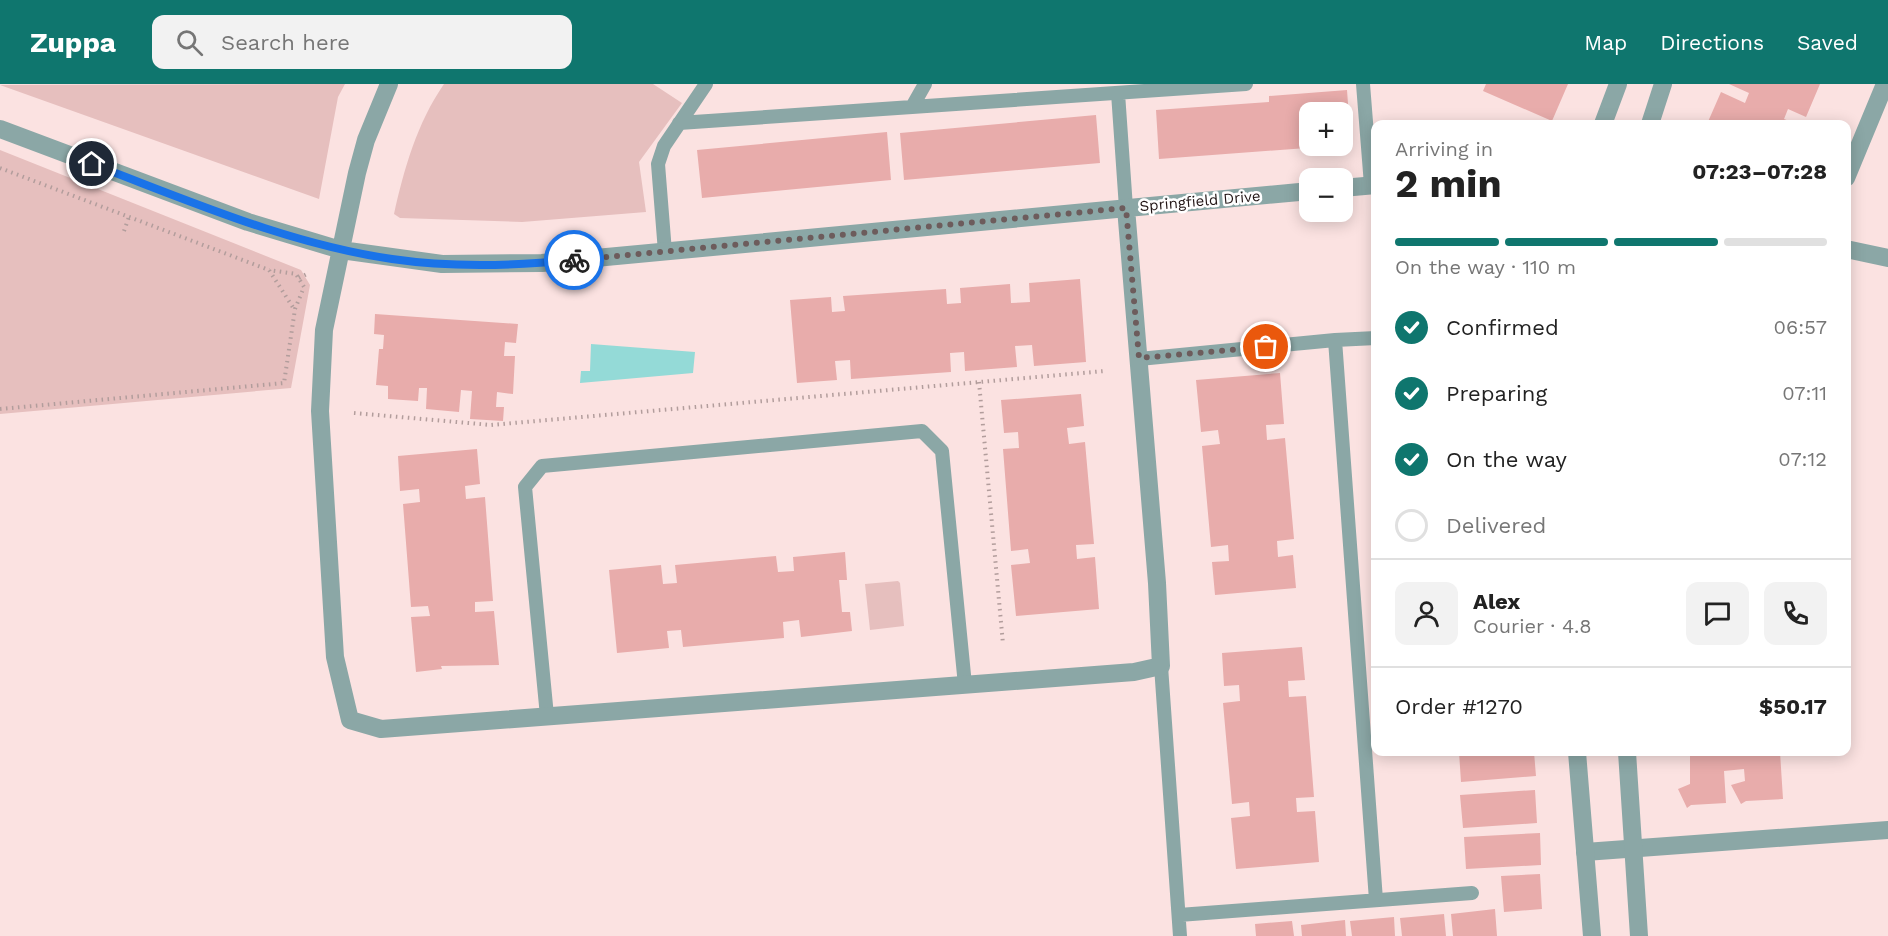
<!DOCTYPE html>
<html lang="en">
<head>
<meta charset="utf-8">
<style>
	body { margin:0; font-family:"Work Sans",sans-serif; background:#f2f2f2; color:#222; height:100vh; display:flex; flex-direction:column; font-size:22px; white-space:nowrap }
	* { box-sizing:border-box; margin:0 }
	p { font-size:20px; color:#767676 }
	.icon { flex:none; width:33px; height:33px; fill:none; stroke:currentColor; stroke-width:2; stroke-linecap:round; stroke-linejoin:round }
	.map { position:relative; flex:1; overflow:hidden }
	.details { position:absolute; left:1371px; top:36px; width:480px; height:636px; display:flex; flex-direction:column; background:#fff; border-radius:12px; box-shadow:0 3px 15px #0003 }
	.details>* { flex:none }
	.buttons { position:absolute; left:1299px; top:18px; display:grid; gap:12px }
	.buttons a { display:grid; place-items:center; width:54px; height:54px; border-radius:12px; background:#fff; box-shadow:0 3px 15px #0003; font-size:30px }
	.pin { position:absolute; display:grid; place-items:center; width:51px; height:51px; color:#fff; margin:-26px; border:3px solid #fff; border-radius:50%; box-shadow:0 2px 6px #0007 }
	.courier { position:absolute; display:grid; place-items:center; width:60px; height:60px; margin:-30px; border:4px solid #1a73e8; border-radius:50%; background:#fff; color:#222; box-shadow:0 2px 8px #0007 }
	.summary em { font-style:normal; font-weight:700 }
	.summary div { display:flex; flex-direction:column-reverse }
	.summary { display:flex; align-items:center; justify-content:space-between; height:102px; padding:0 24px }
	h1 { font-size:39px; font-weight:700; line-height:45px }
	.bar { display:grid; grid-template-columns:repeat(4,1fr); gap:9px 6px; align-content:center; height:72px; padding:0 24px }
	.bar i { height:8px; border-radius:4px; background:#e0e0e0 }
	.bar .selected { background:#0f766e }
	.bar p { grid-column:span 4 }
	.line { display:flex; align-items:center; gap:15px; padding:0 24px; border-top:2px solid #e0e0e0 }
	.line div { flex:1 }
	.round { display:grid; place-items:center; flex:none; width:63px; height:63px; border-radius:12px; background:#f2f2f2 }
	ol { padding:0 24px; list-style:none }
	li { display:flex; align-items:center; gap:18px; height:66px }
	li p { margin-inline-start:auto }
	li .icon { padding:6px; border-radius:50%; background:#0f766e; color:#fff; stroke-width:4 }
	li:last-child { color:#767676 }
	li i { width:33px; height:33px; border:3px solid #e0e0e0; border-radius:50% }
	header { display:flex; align-items:center; gap:36px; box-sizing:border-box; height:84px; padding:0 30px; background:#0f766e; color:#fff }
	header strong { font-size:28px }
	nav { display:flex; gap:33px; margin-inline-start:auto; font-size:21px }
	.search { width:420px; height:54px; background:#f2f2f2; display:flex; align-items:center; gap:15px; box-sizing:border-box; padding:0 21px; border-radius:12px; color:#767676; font-size:22px }
	.map>svg:first-child { display:block }
	.green { fill:#e6bfbe }
	.water { fill:#94dad7 }
	.building { fill:#e8acab }
	.lines { fill:none; stroke-linecap:round; stroke-linejoin:round }
	.path { stroke:#b29d9c; stroke-width:4; stroke-dasharray:1.5 4.5; stroke-linecap:butt }
	.service { stroke:#8ba7a6; stroke-width:14 }
	.minor { stroke:#8ba7a6; stroke-width:18 }
	.tertiary { stroke:#8ba7a6; stroke-width:18 }
	.done { stroke:#6d5c5c; stroke-width:6; stroke-dasharray:0 10.8 }
	.route { stroke:#1a73e8; stroke-width:8 }
	.labels { text-anchor:middle; stroke-width:5; stroke-linejoin:round; paint-order:stroke }
	.street-label { font-size:15px; fill:#211414; stroke:#fff }
</style>
</head>
<body>
<header>
<strong>Zuppa</strong>
<div class="search"><svg class="icon" aria-label="search" viewBox="0 0 24 24"><circle cx="10" cy="10" r="6"/><path d="M15 15l6 6"/></svg>Search here</div>
<nav><a>Map</a><a>Directions</a><a>Saved</a></nav>
</header>
<div class="map">
<svg width="1888" height="852" viewBox="0 0 1888 852">
	<rect width="100%" height="100%" fill="#fbe2e1"/>
	<!-- green -->
	<path class="green" d="M345,0L338,13L319,115L0,1Z
		M444,0H653L682,19L639,78L646,128L522,138L400,134L394,130C404,85 417,39 444,0Z
		M0,66L301,186L310,201L291,304L0,330Z
		M898,497L900,499L904,542L870,546L865,500Z"/>
	<!-- water -->
	<path class="water" d="M591,260L695,268L693,289L580,299L581,287H590Z"/>
	<!-- building -->
	<path class="building" d="M1486,0H1568L1552,37L1483,7Z
		M1729,0H1820L1806,33L1788,25L1784,35L1797,40H1707L1721,8L1745,19L1749,9Z
		M1347,6L1351,61H1342V28H1310V62L1320,63L1159,75L1156,26L1269,18V12Z
		M1096,31L1100,79L904,96L900,49Z
		M887,48L891,96L702,114L697,66Z
		M1080,195L1086,278L1034,282L1032,261L1015,262L1017,283L965,287L964,268L950,269L951,288L851,295L850,276L835,277L837,296L797,299L790,216L831,213L832,228L845,227L843,212L946,205L947,220L961,219L960,204L1010,200L1011,219L1030,218L1029,199Z
		M375,230L518,240L516,259L505,258L504,272H515L513,310L497,308L496,323H504L503,337L470,335L472,307L461,306L459,328L426,325L427,304H419L418,317L388,315V302L376,301L379,265H383L384,251L374,250Z
		M1280,289L1284,340L1266,341L1267,356L1285,354L1294,455L1277,457L1278,473L1293,471L1296,504L1215,511L1212,478L1229,477L1228,461L1211,463L1202,362L1220,360L1218,346L1201,348L1196,296Z
		M1081,310L1084,342L1067,344L1069,360L1085,358L1094,460L1076,461L1077,475L1095,473L1099,525L1016,532L1011,481L1030,479L1028,465L1011,467L1003,365L1019,364L1018,348L1004,349L1001,316Z
		M477,365L480,400L465,402L466,415L485,413L493,517L475,518V528L494,527L499,581L441,582L442,585L416,588L411,533L430,532L428,522L411,523L403,420L420,418L419,405L400,407L398,372Z
		M845,468L847,496H839L842,528H850L852,547L801,553L799,536L783,538L784,554L683,563L681,546L667,547L669,564L617,569L609,486L661,481L663,500L677,499L675,481L776,472L778,488L794,487L793,473Z
		M1302,563L1305,596L1288,597L1289,613L1306,612L1314,713L1296,714L1297,728L1315,727L1319,778L1236,785L1231,734L1250,732L1249,718L1232,720L1223,619L1240,617L1239,601L1224,602L1222,569Z
		M1459,668H1534L1536,692L1461,698Z
		M1690,668H1780L1783,715L1746,717L1741,720L1731,701L1745,697L1744,685L1724,687L1726,719L1691,721L1687,724L1678,705L1690,700Z
		M1535,706L1537,739L1463,744L1460,711Z
		M1540,749L1541,781L1466,785L1464,753Z
		M1540,790L1542,825L1504,828L1501,792Z
		M1495,825L1497,852H1453L1451,830Z
		M1444,830L1446,852H1402L1400,834Z
		M1394,833L1395,852H1352L1350,837Z
		M1345,836L1346,852H1302L1301,841Z
		M1292,837L1294,852H1256L1255,840Z"/>
	<g class="lines">
		<!-- path -->
		<path class="path" d="M0,84L269,186L294,225
			M124,147L129,133
			M299,194L307,190
			M979,298L1003,560
			M0,325L284,299L295,225L304,203L296,190L269,186
			M354,329L491,341L1105,287"/>
		<!-- service -->
		<path class="service" d="M1363,0L1371,101
			M1118,9L1126,124
			M912,23L1246,0
			M679,39L912,23L925,0
			M665,168L658,80L664,62L706,0
			M1335,256L1376,254
			M1139,275L1335,256L1376,816
			M1161,582L1180,852
			M547,632L525,403L542,382L922,347L942,367L965,601
			M1179,831L1472,809"/>
		<!-- minor -->
		<path class="minor" d="M389,0L366,56L357,89L324,246L320,327L335,573L350,636L381,645L1134,588L1161,582L1157,499L1126,124
			M0,45L248,138L341,166L442,180L542,179L1310,107
			M1846,94L1885,0
			M1342,104L1376,101
			M1846,165L1888,174
			M1585,768L1888,746"/>
		<!-- tertiary -->
		<path class="tertiary" d="M1603,40L1618,0
			M1650,40L1663,0
			M1577,668L1592,852
			M1627,668L1639,852"/>
	</g>
	<g class="lines">
		<!-- done -->
		<path class="done" d="M574,176L1126,124L1139,274L1266,263"/>
		<!-- route -->
		<path class="route" d="M92,80C190,117 288,160 392,175C453,184 513,182 574,176"/>
	</g>
	<g class="labels">
		<!-- street labels -->
		<g class="street-label">
			<text transform="translate(1200 117) rotate(-5)" y="5">Springfield Drive</text>
		</g>
	</g>
</svg>
<div class="buttons">
<a>+</a>
<a>−</a>
</div>
<div class="pin" style="left:1266px;top:263px;background:#ea580c"><svg class="icon" aria-label="bag" viewBox="0 0 24 24"><path d="M5 8h14l-1 12H6zM9 8a3 3 0 0 1 6 0"/></svg></div>
<div class="pin" style="left:92px;top:80px;background:#1f2937"><svg class="icon" aria-label="home" viewBox="0 0 24 24"><path d="M3 11l9-7 9 7M6 9v11h12V9"/></svg></div>
<div class="courier" style="left:574px;top:176px"><svg class="icon" aria-label="bike" viewBox="0 0 24 24"><circle cx="6" cy="16" r="4"/><circle cx="18" cy="16" r="4"/><path d="M6 16l4-8h5l3 8M10 8l3 8H6M13 5h3"/></svg></div>
<section class="details">
<div class="summary"><div><h1>2 min</h1><p>Arriving in</p></div><em>07:23–07:28</em></div>
<div class="bar"><i class="selected"></i><i class="selected"></i><i class="selected"></i><i></i><p>On the way · 110 m</p></div>
<ol>
<li><svg class="icon" aria-label="check" viewBox="0 0 24 24"><path d="M5 12l5 5 9-10"/></svg>Confirmed<p>06:57</p></li>
<li><svg class="icon" aria-label="check" viewBox="0 0 24 24"><path d="M5 12l5 5 9-10"/></svg>Preparing<p>07:11</p></li>
<li><svg class="icon" aria-label="check" viewBox="0 0 24 24"><path d="M5 12l5 5 9-10"/></svg>On the way<p>07:12</p></li>
<li><i></i>Delivered</li>
</ol>
<div class="line" style="height:108px"><a class="round"><svg class="icon" aria-label="person" viewBox="0 0 24 24"><circle cx="12" cy="8" r="4"/><path d="M4 21q1-7 8-7t8 7"/></svg></a><div><b>Alex</b><p>Courier · 4.8</p></div><a class="round"><svg class="icon" aria-label="chat" viewBox="0 0 24 24"><path d="M4 5h16v11H9l-5 4z"/></svg></a><a class="round"><svg class="icon" aria-label="phone" viewBox="0 0 24 24"><path d="M5 4h4l2 5-3 2q2 4 5 5l2-3 5 2v4C11 20 4 13 5 4z"/></svg></a></div>
<div class="line" style="height:78px"><div>Order #1270</div><b>$50.17</b></div>
</section>
</div>
</body>
</html>
